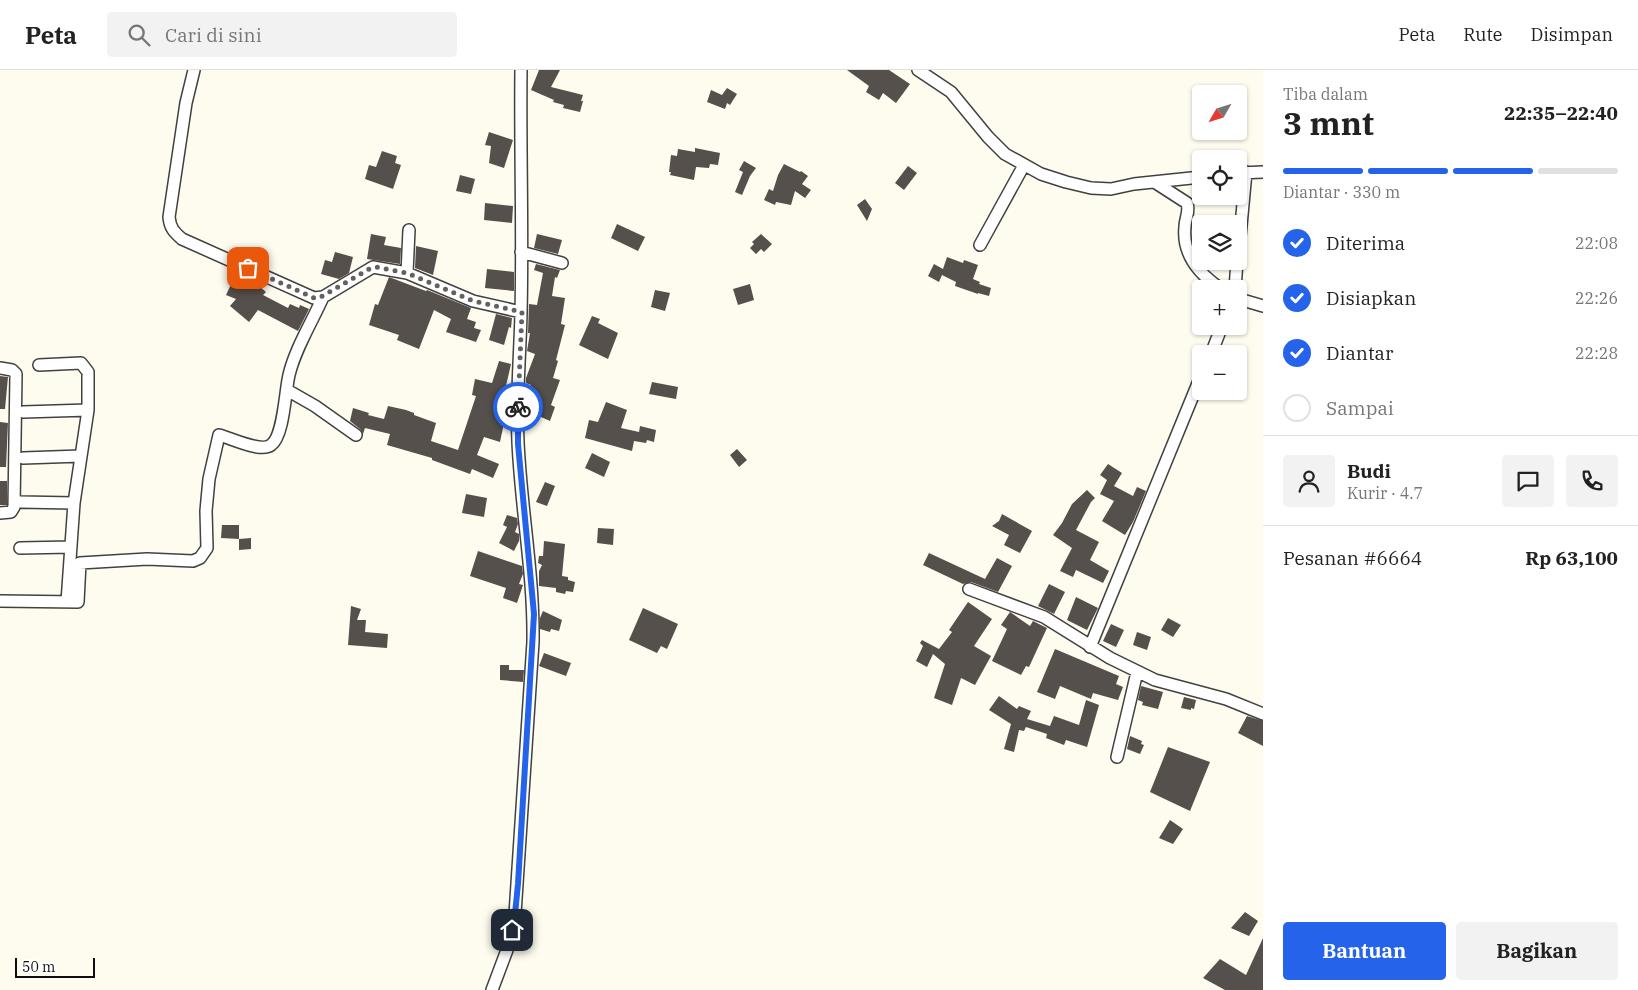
<!DOCTYPE html>
<html lang="id">
<head>
<meta charset="utf-8">
<style>
	body { margin:0; font-family:"IBM Plex Serif",serif; background:#f2f2f2; color:#222; height:100vh; display:flex; flex-direction:column; font-size:19px; white-space:nowrap }
	* { box-sizing:border-box; margin:0 }
	p { font-size:16px; color:#767676 }
	.icon { flex:none; width:28px; height:28px; fill:none; stroke:currentColor; stroke-width:2; stroke-linecap:round; stroke-linejoin:round }
	.map { position:relative; flex:1; overflow:hidden }
	.side { display:flex; flex-direction:column; background:#fff; width:375px }
	.side>* { flex:none }
	.needle { width:32px; rotate:231deg }
	.controls { position:absolute; left:1192px; top:15px; display:grid; gap:10px }
	.controls a { display:grid; place-items:center; width:55px; height:55px; border-radius:5px; background:#fff; box-shadow:0 1px 4px #0004; font-size:25px }
	.scale { position:absolute; left:15px; bottom:12px; width:80px; box-sizing:border-box; padding-left:5px; border:2px solid #0e0e0e; border-top:0; font-size:14px; line-height:18px; white-space:nowrap; color:#0e0e0e; -webkit-text-stroke:4px #fff; paint-order:stroke }
	.pin { position:absolute; display:grid; place-items:center; width:42px; height:42px; color:#fff; margin:-21px; border-radius:10px; box-shadow:0 2px 8px #0006 }
	.courier { position:absolute; display:grid; place-items:center; width:50px; height:50px; margin:-25px; border:4px solid #2563eb; border-radius:50%; background:#fff; color:#222; box-shadow:0 1px 6px #0007 }
	.head em { font-style:normal; font-weight:700 }
	.head div { display:flex; flex-direction:column-reverse }
	.head { display:flex; align-items:center; justify-content:space-between; height:85px; padding:0 20px }
	h1 { font-size:32px; font-weight:700; line-height:38px }
	.bar { display:grid; grid-template-columns:repeat(4,1fr); gap:8px 5px; align-content:center; height:60px; padding:0 20px }
	.bar i { height:6px; border-radius:4px; background:#e0e0e0 }
	.bar .on { background:#2563eb }
	.bar p { grid-column:span 4 }
	.line { display:flex; align-items:center; gap:12px; padding:0 20px; border-top:1px solid #e0e0e0 }
	.line div { flex:1 }
	.round { display:grid; place-items:center; flex:none; width:52px; height:52px; border-radius:5px; background:#f2f2f2 }
	ol { padding:0 20px; list-style:none }
	li { display:flex; align-items:center; gap:15px; height:55px }
	li p { margin-inline-start:auto }
	li .icon { padding:5px; border-radius:50%; background:#2563eb; color:#fff; stroke-width:4 }
	li:last-child { color:#767676 }
	li i { width:28px; height:28px; border:2px solid #e0e0e0; border-radius:50% }
	.cta { display:flex; gap:10px; margin-top:auto; padding:10px 20px }
	.cta a { flex:1; height:58px; border-radius:5px; background:#2563eb; color:#fff; font-size:20px; font-weight:700; line-height:58px; text-align:center }
	.cta a+a { background:#f2f2f2; color:#222 }
	header { display:flex; align-items:center; gap:30px; box-sizing:border-box; height:70px; padding:0 25px; background:#fff; border-bottom:1px solid #e0e0e0 }
	header strong { font-size:24px }
	nav { display:flex; gap:28px; margin-inline-start:auto; font-size:18px }
	.search { width:350px; height:45px; background:#f2f2f2; display:flex; align-items:center; gap:12px; box-sizing:border-box; padding:0 18px; border-radius:5px; color:#767676; font-size:19px }
	main { display:flex; flex:1; min-height:0 }
	.map>svg:first-child { display:block }
	.building { fill:#55504b }
	.lines { fill:none; stroke-linecap:round; stroke-linejoin:round }
	.street-casing { stroke:#414141; stroke-width:14 }
	.street { stroke:#fff; stroke-width:11 }
	.done { stroke:#62615d; stroke-width:5; stroke-dasharray:0 9 }
	.route { stroke:#2563eb; stroke-width:6 }
</style>
</head>
<body>
<header>
<strong>Peta</strong>
<div class="search"><svg class="icon" aria-label="search" viewBox="0 0 24 24"><circle cx="10" cy="10" r="6"/><path d="M15 15l6 6"/></svg>Cari di sini</div>
<nav><a>Peta</a><a>Rute</a><a>Disimpan</a></nav>
</header>
<main>
<div class="map">
<svg width="1263" height="920" viewBox="0 0 1263 920">
	<rect width="100%" height="100%" fill="#fefcef"/>
	<!-- building -->
	<path class="building" d="M539,0H560L551,17L583,25L581,31H583L580,42L563,38L564,35L553,32L554,30L531,20Z
		M847,0H889L910,14L896,33L883,23L879,30L866,22L869,16Z
		M727,18L737,24L730,35L727,33L725,39L707,32L711,20L722,25Z
		M489,62L513,70L504,98L489,93L491,76L485,75Z
		M695,78L720,83L718,95L710,94L709,98L696,97L694,110L670,105L671,102H669L671,85L677,86L678,79L695,82Z
		M382,81L397,86L395,93L401,95L393,119L365,109L369,95L376,97Z
		M744,91L756,98L750,106L742,125L735,122L743,102L739,100Z
		M784,94L800,102L801,101L808,106L802,114L811,120L805,128L795,121L791,135L776,132L775,135L764,130L769,119L773,121L778,105Z
		M908,96L917,103L904,120L895,113Z
		M460,105L475,109L471,124L456,121Z
		M865,129L872,139L867,151L857,135Z
		M485,133L513,136L512,153L484,150Z
		M617,154L645,167L638,181L611,168Z
		M371,164L386,167L384,175L401,178L400,194L367,189Z
		M537,164L562,170L558,184L534,178Z
		M761,164L772,174L764,182L761,179L756,184L750,178L754,174L752,172Z
		M416,176L438,181L433,205L415,198Z
		M335,182L353,187L349,203L339,209L321,204L325,190L332,192Z
		M947,187L963,193L964,190L978,195L973,209L980,212L979,214L991,218L989,226L978,223V224L955,216L956,212L942,205L939,212L928,206L934,194L943,199Z
		M536,194L560,200L557,208L555,207L552,226L565,228L561,254L565,255L556,290L558,291L553,308L560,310L551,335L555,337L550,351L525,340V330L531,315L526,313V308L535,284L527,281L530,263H528L529,234L537,235L543,203L534,200Z
		M487,199L514,202V221L485,218Z
		M235,206L259,216L266,222L263,225L288,238L290,234L299,238L300,235L309,239L298,261L258,240L249,252L236,241L230,236L236,229L226,225Z
		M389,207L426,221L427,220L471,238L467,249L476,252L474,258L481,260L476,272L446,262L451,249L434,240L419,279L397,270L399,265L369,255L375,234L378,235Z
		M750,214L754,230L738,235L733,219Z
		M655,220L670,223L665,241L651,237Z
		M496,244L512,248L511,258L509,257L504,275L489,270Z
		M592,246L600,249L598,253L618,263L608,289L579,275Z
		M499,291L511,294L506,316L511,317L510,325L500,372L484,367L477,385L499,394L493,408L472,399L470,404L432,390V388L387,375L390,364L365,358L363,364L360,359L350,351L353,338L369,343L368,345L384,349L388,336L406,340L414,343V345L436,353L431,371L458,380L476,326L472,325L475,309L492,313Z
		M0,306L8,307L5,339H0Z
		M652,312L678,317L676,329L649,324Z
		M606,332L627,340L621,358L639,362L640,356L656,360L654,372L647,370L646,373L634,371L632,381L585,368L589,350L598,352Z
		M0,352L8,353L6,397H0Z
		M737,379L747,390L739,397L730,385Z
		M592,383L610,392L604,407L585,398Z
		M1108,394L1122,403L1114,416L1133,426L1137,417L1146,421L1133,452L1125,465L1102,451L1114,431L1100,424L1107,410L1100,405Z
		M0,411H7V435H0Z
		M545,412L555,416L547,436L536,432Z
		M1087,420L1095,428L1091,432L1076,460L1099,472L1090,490L1109,501L1103,513L1076,500L1073,507L1060,501L1072,478L1053,465L1062,453L1072,434Z
		M466,424L487,428L484,447L462,443Z
		M1002,444L1032,461L1020,483L1004,475L1009,465L992,456L999,451Z
		M507,445L517,448L518,454L515,462L519,464V471L514,481L499,473L507,457L503,455Z
		M222,455H239V469L221,468Z
		M598,458L614,459L613,475L597,473Z
		M251,468V479L239,480V469Z
		M544,471L565,474L562,506L568,507V510L575,512L573,522L566,521L565,524L556,522V518L539,516V501L542,495L538,493L539,486H543Z
		M478,481L522,496L523,504L519,514L523,515L517,533L503,528L506,518L470,506Z
		M929,483L985,509L997,488L1012,496L998,522L971,512L963,514L923,495Z
		M1049,514L1065,522L1054,544L1038,536Z
		M1076,527L1098,538L1087,560L1067,550Z
		M968,532L992,549L974,576L991,586L975,615L961,608L952,635L934,628L945,594L933,584L927,597L916,591L923,576L920,573L922,570L939,579L952,562L949,560Z
		M351,536L361,539L357,550H366L365,562L388,564L387,578L348,575Z
		M643,538L678,554L667,579L661,576L657,583L629,570Z
		M543,541L562,550L559,561L551,559L550,562L540,559V548Z
		M1010,542L1030,556L1033,551L1047,558L1029,597L1026,596L1021,605L992,591L1007,559L1001,555Z
		M1168,548L1181,555L1173,567L1161,560Z
		M1111,554L1124,560L1116,577L1103,571Z
		M1137,562L1151,567L1147,580L1133,575Z
		M1055,579L1119,606L1116,614L1123,617L1118,630L1093,623L1091,629L1060,616L1055,629L1037,622Z
		M544,583L571,593L566,606L539,596Z
		M500,595H509V600H524L523,612L500,610Z
		M1141,616L1163,622L1158,639L1142,635L1143,632L1138,630Z
		M999,626L1017,639L1019,636L1031,641L1027,649L1050,656L1054,646L1079,655L1086,630L1099,635L1087,677L1066,670L1064,675L1046,668L1047,664L1026,657L1024,661L1019,660L1014,682L1004,679L1011,654L989,640Z
		M1184,627L1196,630L1194,639L1191,638V640L1181,638Z
		M1247,646L1263,651V676L1238,663Z
		M1130,666L1142,671L1141,674L1144,675L1140,684L1127,679Z
		M1168,677L1210,692L1190,741L1150,722Z
		M1170,750L1183,759L1173,774L1159,768Z
		M1245,842L1258,851L1249,866L1231,858Z
		M1263,868V920H1225L1203,908L1220,889L1246,905Z"/>
	<g class="lines">
		<!-- street casing -->
		<g class="street-casing">
			<path id="street" d="M194,0L186,33L169,147C170,158 174,162 182,169L314,228L323,227L373,197L407,203
				M918,0L951,22L988,67L1005,84L1041,104L1066,112L1091,118L1111,119L1134,114L1201,107
				M1240,103L1263,102
				M1156,113L1187,133C1190,142 1185,148 1185,157C1182,185 1199,204 1221,219
				M409,160L407,203L473,231L521,242
				M980,175L1024,95
				M1239,177L1246,102
				M521,182L562,193
				M1235,219L1237,191
				M1239,229L1263,236
				M1211,284L1222,256
				M39,295L81,293L88,302V340L74,433L67,532
				M0,298L12,300L16,304L14,437L11,442L0,443
				M287,320L315,336L356,365
				M23,342L88,340
				M23,388L81,386
				M20,432L74,433
				M20,478L71,477
				M969,519L1044,547L1110,588L1155,610L1226,629L1263,644
				M0,531L78,532L80,493L147,489L193,491L200,488L207,478L206,441L209,409L219,365C231,368 261,383 271,375C284,366 285,321 289,305C295,279 312,252 323,227
				M1090,577L1201,306
				M1117,687L1137,602
				M492,920L507,880L515,844L533,572C534,505 521,439 518,372C516,329 520,286 521,243C523,162 520,81 521,0"/>
		</g>
		<!-- street -->
		<use href="#street" class="street"/>
	</g>
	<g class="lines">
		<!-- done -->
		<path class="done" d="M248,198L314,228H319L371,198L376,197L407,203L473,231L522,242L518,337"/>
		<!-- route -->
		<path class="route" d="M512,860L515,844L518,814L534,544L518,374V337"/>
	</g>
</svg>
<div class="controls">
<a><svg class="needle" viewBox="-14 -14 28 28"><path d="M0-13l5 13h-10z" fill="#e53935"/><path d="M0 13l5-13h-10z" fill="#767676"/></svg></a>
<a><svg class="icon" aria-label="locate" viewBox="0 0 24 24"><circle cx="12" cy="12" r="6"/><path d="M12 2v4M12 18v4M2 12h4M18 12h4"/></svg></a>
<a><svg class="icon" aria-label="layers" viewBox="0 0 24 24"><path d="M12 4l9 5-9 5-9-5zM3 14l9 5 9-5"/></svg></a>
<a>+</a>
<a>−</a>
</div>
<div class="scale">50 m</div>
<div class="pin" style="left:248px;top:198px;background:#ea580c"><svg class="icon" aria-label="bag" viewBox="0 0 24 24"><path d="M5 8h14l-1 12H6zM9 8a3 3 0 0 1 6 0"/></svg></div>
<div class="pin" style="left:512px;top:860px;background:#1f2937"><svg class="icon" aria-label="home" viewBox="0 0 24 24"><path d="M3 11l9-7 9 7M6 9v11h12V9"/></svg></div>
<div class="courier" style="left:518px;top:337px"><svg class="icon" aria-label="bike" viewBox="0 0 24 24"><circle cx="6" cy="16" r="4"/><circle cx="18" cy="16" r="4"/><path d="M6 16l4-8h5l3 8M10 8l3 8H6M13 5h3"/></svg></div>
</div>
<section class="side">
<div class="head"><div><h1>3 mnt</h1><p>Tiba dalam</p></div><em>22:35–22:40</em></div>
<div class="bar"><i class="on"></i><i class="on"></i><i class="on"></i><i></i><p>Diantar · 330 m</p></div>
<ol>
<li><svg class="icon" aria-label="check" viewBox="0 0 24 24"><path d="M5 12l5 5 9-10"/></svg>Diterima<p>22:08</p></li>
<li><svg class="icon" aria-label="check" viewBox="0 0 24 24"><path d="M5 12l5 5 9-10"/></svg>Disiapkan<p>22:26</p></li>
<li><svg class="icon" aria-label="check" viewBox="0 0 24 24"><path d="M5 12l5 5 9-10"/></svg>Diantar<p>22:28</p></li>
<li><i></i>Sampai</li>
</ol>
<div class="line" style="height:90px"><a class="round"><svg class="icon" aria-label="person" viewBox="0 0 24 24"><circle cx="12" cy="8" r="4"/><path d="M4 21q1-7 8-7t8 7"/></svg></a><div><b>Budi</b><p>Kurir · 4.7</p></div><a class="round"><svg class="icon" aria-label="chat" viewBox="0 0 24 24"><path d="M4 5h16v11H9l-5 4z"/></svg></a><a class="round"><svg class="icon" aria-label="phone" viewBox="0 0 24 24"><path d="M5 4h4l2 5-3 2q2 4 5 5l2-3 5 2v4C11 20 4 13 5 4z"/></svg></a></div>
<div class="line" style="height:65px"><div>Pesanan #6664</div><b>Rp 63,100</b></div>
<div class="cta"><a>Bantuan</a><a>Bagikan</a></div>
</section>
</main>
</body>
</html>
